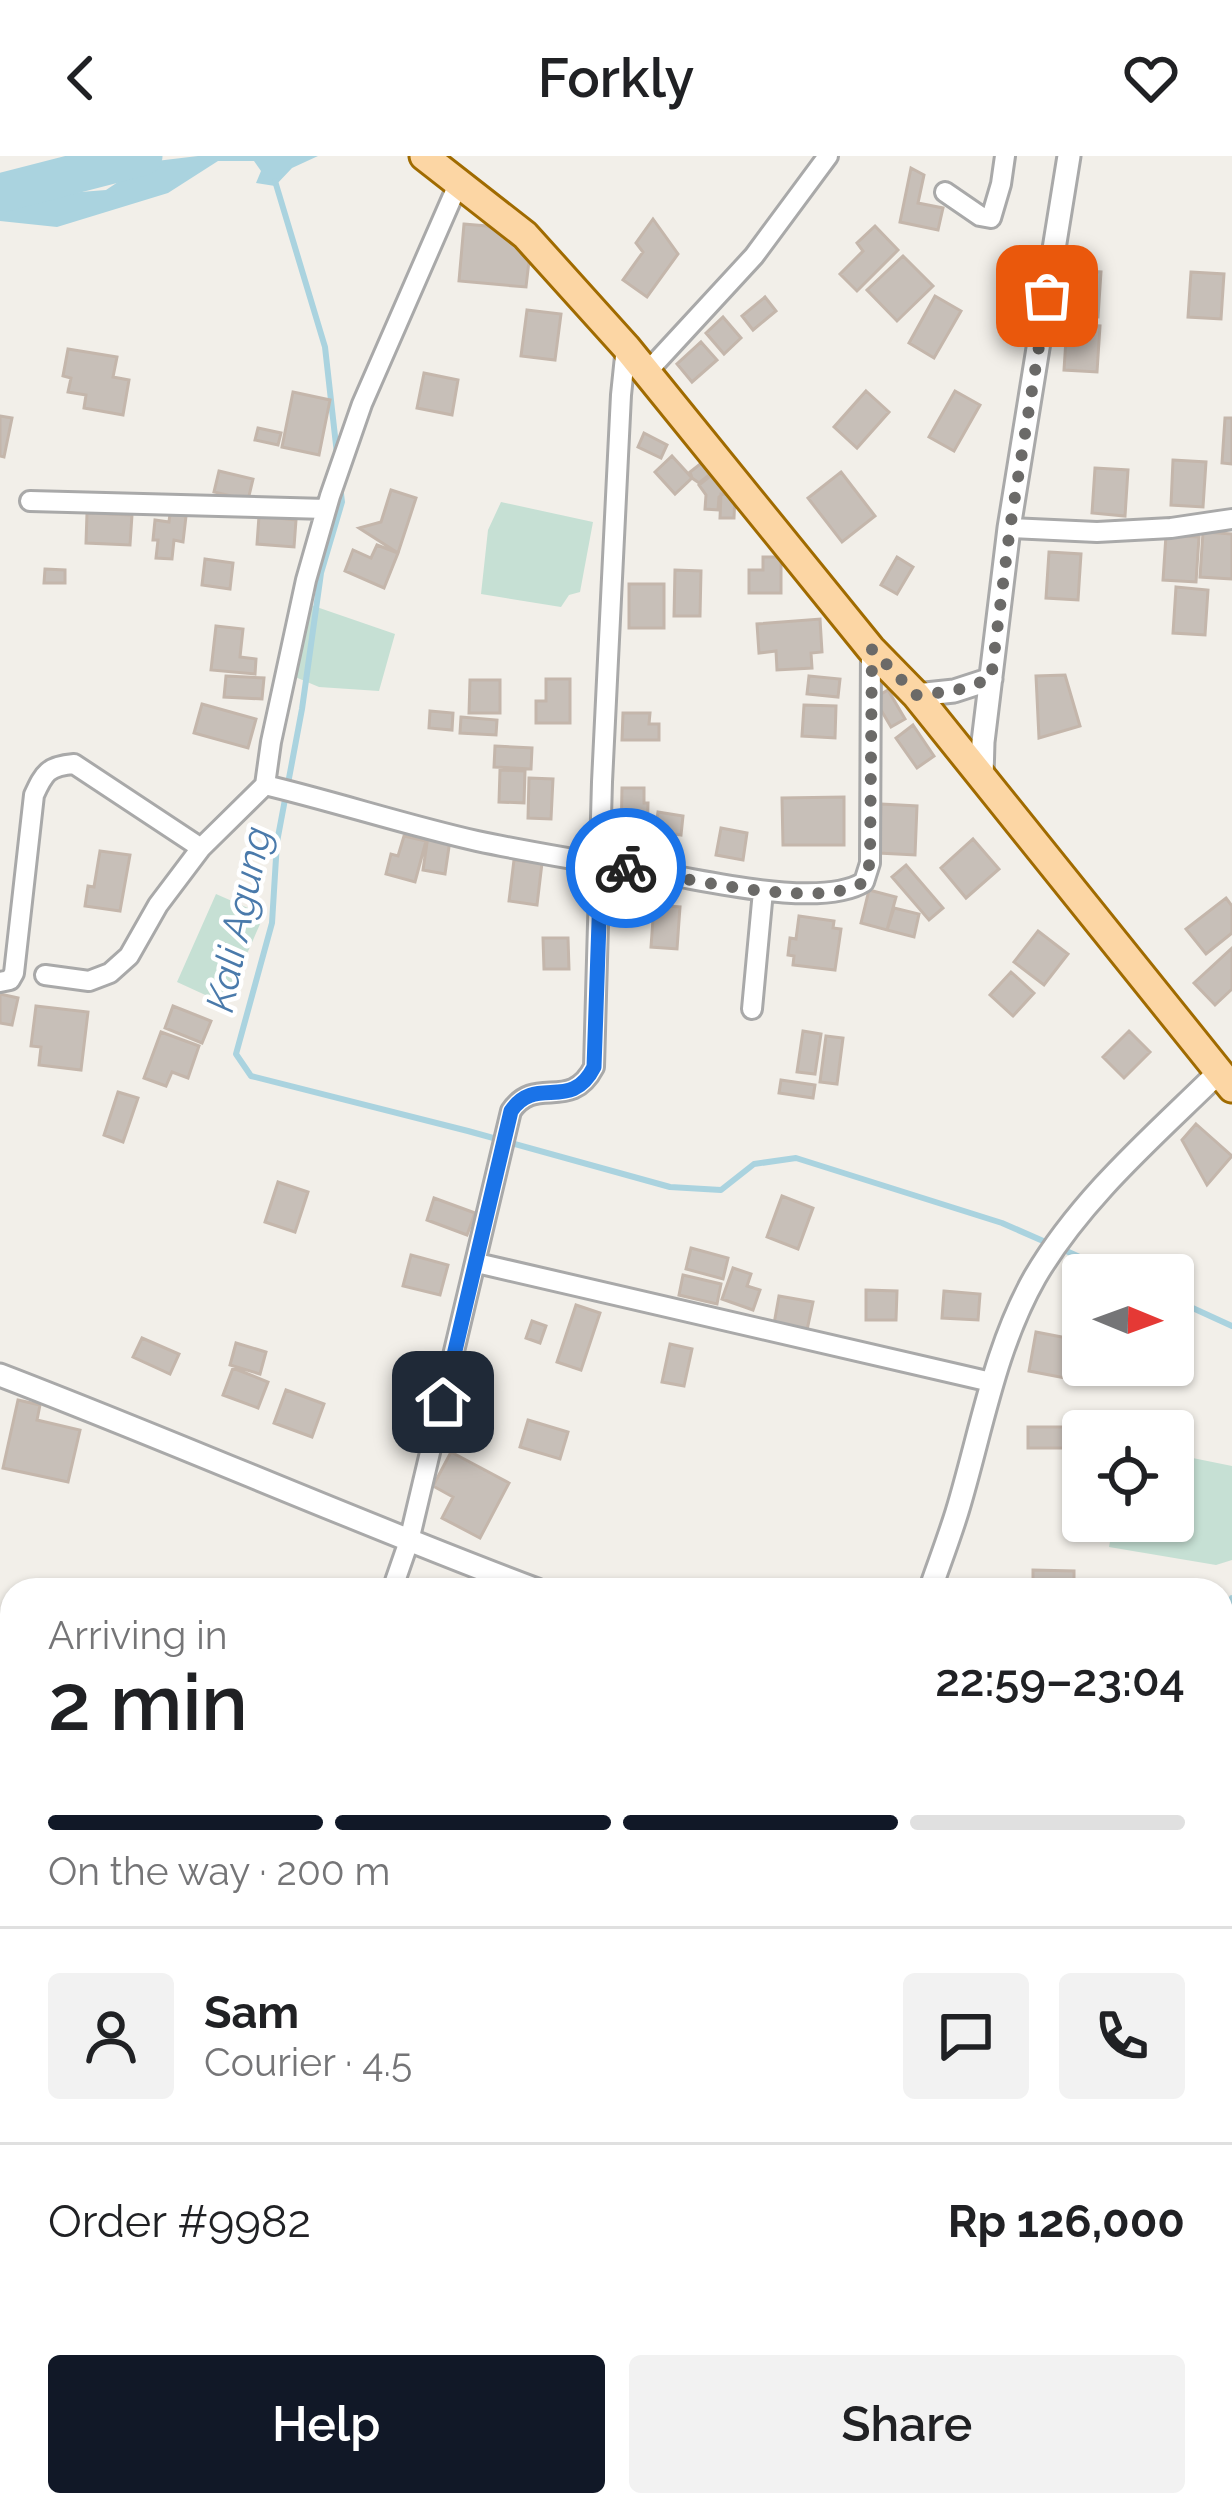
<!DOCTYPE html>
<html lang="en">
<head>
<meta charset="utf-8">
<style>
	body { margin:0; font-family:Raleway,sans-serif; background:#f2f2f2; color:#202124; height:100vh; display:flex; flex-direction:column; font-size:45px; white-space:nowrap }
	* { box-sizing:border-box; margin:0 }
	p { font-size:39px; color:#757577 }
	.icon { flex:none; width:66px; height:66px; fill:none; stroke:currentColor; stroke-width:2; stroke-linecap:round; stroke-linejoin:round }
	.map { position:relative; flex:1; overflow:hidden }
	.sheet { position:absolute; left:0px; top:1422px; width:1233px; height:939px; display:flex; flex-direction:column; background:#fff; border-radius:36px 36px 0 0; box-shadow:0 3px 9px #0004 }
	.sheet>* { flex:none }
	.needle { width:78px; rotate:91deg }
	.controls { position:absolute; left:1062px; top:1098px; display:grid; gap:24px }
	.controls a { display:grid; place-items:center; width:132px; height:132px; border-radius:12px; background:#fff; box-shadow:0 3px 9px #0004; font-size:60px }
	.pin { position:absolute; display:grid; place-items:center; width:102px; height:102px; color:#fff; margin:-51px; border-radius:24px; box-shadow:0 6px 18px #0006 }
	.courier { position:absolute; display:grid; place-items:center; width:120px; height:120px; margin:-60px; border:9px solid #1a73e8; border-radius:50%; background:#fff; color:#222; box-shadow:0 3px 15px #0007 }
	.summary em { font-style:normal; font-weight:600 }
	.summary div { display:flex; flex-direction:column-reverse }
	.summary { display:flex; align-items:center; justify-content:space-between; height:204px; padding:0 48px }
	h1 { font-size:78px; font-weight:600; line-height:90px }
	.bar { display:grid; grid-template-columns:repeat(4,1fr); gap:18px 12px; align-content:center; height:144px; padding:0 48px }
	.bar i { height:15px; border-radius:9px; background:#e0e0e0 }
	.bar .current { background:#111827 }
	.bar p { grid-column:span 4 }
	.line { display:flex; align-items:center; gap:30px; padding:0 48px; border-top:3px solid #e0e0e0 }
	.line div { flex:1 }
	.round { display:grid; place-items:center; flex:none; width:126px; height:126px; border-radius:12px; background:#f2f2f2 }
	.action { display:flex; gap:24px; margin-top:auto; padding:24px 48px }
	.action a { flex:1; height:138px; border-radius:12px; background:#111827; color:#fff; font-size:48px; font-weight:600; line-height:138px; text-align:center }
	.action a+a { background:#f2f2f2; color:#202124 }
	header { display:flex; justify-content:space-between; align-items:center; height:156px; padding:0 48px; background:#fff; font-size:54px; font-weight:600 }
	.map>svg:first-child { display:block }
	.wetland { fill:#c6e0d4 }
	.cemetery { fill:#aacbaf }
	.water { fill:#aad3df }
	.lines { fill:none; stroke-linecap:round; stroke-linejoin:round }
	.stream { stroke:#aad3df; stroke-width:6 }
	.river { stroke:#aad3df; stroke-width:39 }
	.building { fill:#c7bfb8; stroke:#c4b6ab; stroke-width:3 }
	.minor-casing { stroke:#a9a9a9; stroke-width:24 }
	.tertiary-casing { stroke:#a9a9a9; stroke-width:27 }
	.primary-casing { stroke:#a06b00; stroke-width:33 }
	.minor { stroke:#fff; stroke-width:18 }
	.tertiary { stroke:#fff; stroke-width:21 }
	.primary { stroke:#fcd6a4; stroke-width:27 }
	.done { stroke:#6b6a68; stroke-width:12; stroke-dasharray:0 21.6 }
	.route { stroke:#1a73e8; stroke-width:15 }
	.labels { text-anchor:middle; stroke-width:9; stroke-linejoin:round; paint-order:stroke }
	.water-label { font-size:39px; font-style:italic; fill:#4a7aab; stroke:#fff }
</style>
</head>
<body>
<header><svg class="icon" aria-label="back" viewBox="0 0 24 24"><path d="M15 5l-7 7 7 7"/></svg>Forkly<svg class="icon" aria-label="heart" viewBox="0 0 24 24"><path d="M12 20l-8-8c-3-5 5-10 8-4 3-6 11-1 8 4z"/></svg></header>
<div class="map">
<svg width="1232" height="2360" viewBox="0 0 1232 2360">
	<rect width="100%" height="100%" fill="#f2efe9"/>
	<!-- wetland -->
	<path class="wetland" d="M501,346L593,366L580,436L569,439L561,451L481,438L488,374Z
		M305,447L395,478L379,535L319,531L288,518Z
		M216,738L264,759L225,848L177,826Z
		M1173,1298L1232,1310V1404L1216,1409L1109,1391L1114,1365H1173Z"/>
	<!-- cemetery -->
	<path class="cemetery" d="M0,1643L12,1647V1778L0,1777Z"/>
	<!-- water -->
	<path class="water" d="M198,0H318L292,12L275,30L256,27L261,15L254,5H218L168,37L57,71L0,65V51L42,39L106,34L148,6Z"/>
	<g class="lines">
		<!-- stream -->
		<path class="stream" d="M275,25L325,191L337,298
			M340,329L342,346L321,417L302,553L277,686L272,767L236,898L251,920L468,975L670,1031L721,1034L754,1008L796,1002L1002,1067L1050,1088
			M1062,1093L1119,1119
			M1173,1143L1232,1170
			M1232,1442V1445"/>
		<!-- river -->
		<path class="river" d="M0,37L143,0"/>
	</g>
	<!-- building -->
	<path class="building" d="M911,12L924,19L918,47L943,52L938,74L900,66Z
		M653,63L678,98L647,141L623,124L643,96L636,87Z
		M464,68L487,70L504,77L529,105L526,131L459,125Z
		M875,70L898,94L857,135L840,118L863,95L857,87Z
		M903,100L933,130L897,165L867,134Z
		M1069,114L1101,116L1098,161L1066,159Z
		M1191,116L1224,118L1221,163L1188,161Z
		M935,140L961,155L934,202L909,187Z
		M765,141L776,155L753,174L742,160Z
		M527,154L561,158L555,204L521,200Z
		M723,161L741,182L724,198L706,177Z
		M1067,168L1100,170L1097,216L1064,214Z
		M701,186L717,204L692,226L677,208Z
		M68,193L117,201L113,221L129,224L123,259L84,252L86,239L68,236L71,222L63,220Z
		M424,217L458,224L452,259L417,252Z
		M866,235L889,256L857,292L834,271Z
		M955,235L980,249L954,295L929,281Z
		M293,236L330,244L319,299L282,291Z
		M0,260L12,262L4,301L0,300Z
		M1225,262H1232V308L1222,307Z
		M258,272L281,277L278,289L255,284Z
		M644,277L667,289L661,302L638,291Z
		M672,300L692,322L675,338L655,316Z
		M1173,304L1206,306L1203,351L1171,349Z
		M704,305L713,316L699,327L692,322L690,316Z
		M1095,312L1128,314L1125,360L1092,357Z
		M219,315L253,323L248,344L214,336Z
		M841,316L875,360L842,386L808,342Z
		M714,317L728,334L719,341L718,354L705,353L706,339L699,329Z
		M391,334L416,342L398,397L359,372L381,366Z
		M721,338L735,339L734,362H720Z
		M87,357L132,359L130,389L86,387Z
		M170,358L186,360L183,386L174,384L172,403L156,402L158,384H153L155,364L169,366Z
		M259,360L296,364L294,391L257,388Z
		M1203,376L1232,378V423L1200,421Z
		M1166,379L1199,381L1196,426L1163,424Z
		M377,389L398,397L384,432L345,415L353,394L371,402Z
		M1049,396L1081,398L1078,444L1046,442Z
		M763,401H781V437H749V414H763Z
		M897,401L913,411L897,438L881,429Z
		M205,403L233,407L230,433L202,429Z
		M45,413L65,414V427H44Z
		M675,414L701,415L700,460H674Z
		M629,428H664V472H629Z
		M1176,431L1208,434L1205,479L1173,477Z
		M820,463L822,496L811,497L812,512L777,514L776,495L759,497L757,468Z
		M216,470L243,473L240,501L256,503L255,518L211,514Z
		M1065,519L1080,570L1039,582L1036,520Z
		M226,520L264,522L262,543L224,541Z
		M809,520L840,523L838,541L807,538Z
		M546,523H570V567H536V545H546Z
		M470,524H500V557H469Z
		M888,534L905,563L891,571L874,542Z
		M202,548L256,563L248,592L194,577Z
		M804,549L836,550L835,582L802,580Z
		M430,555L453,557L452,574L429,572Z
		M623,557H650L649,568H659V584H622Z
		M461,561L497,564L496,579L460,577Z
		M913,569L934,600L917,612L896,582Z
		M495,590L532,592L531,613L494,611Z
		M500,614L525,615L524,647L499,646Z
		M529,622L553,623L551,663L528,662Z
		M622,632H644V647H648L647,685L621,684Z
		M844,641V689H783L782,642Z
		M881,648L917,650L915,699L879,697Z
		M658,656L683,660L681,679L655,675Z
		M721,672L747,677L743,704L716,699Z
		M404,680L426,685L415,726L386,718L391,698L398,700Z
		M428,680L450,684L445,718L423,714Z
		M973,683L999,713L966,742L941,712Z
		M100,695L130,699L120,755L85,750L88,730L94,731Z
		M514,704L542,707L537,749L509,745Z
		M906,709L943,752L929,764L892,721Z
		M869,734L896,741L887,774L861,767Z
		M1226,742L1232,750V777L1206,798L1186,773Z
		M654,749L680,751L677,793L651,791Z
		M894,752L919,758L914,781L887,774Z
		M799,760L834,765L833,772L841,773L835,814L793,809L794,800L788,799L790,782L796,783Z
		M1038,775L1068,798L1044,829L1014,806Z
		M543,782H568L569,813H544Z
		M1232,792V833L1215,849L1194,827Z
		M1011,816L1034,837L1013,860L990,839Z
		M0,838L18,842L12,869L0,867Z
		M36,850L88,856L81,914L39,909L41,891L31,890Z
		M173,850L211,865L202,887L165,872Z
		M803,875L821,878L815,918L797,916Z
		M1129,875L1150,896L1124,922L1103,901Z
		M161,876L199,890L188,922L172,916L166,930L144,922Z
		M826,880L843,882L837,928L820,926Z
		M781,924L815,929L813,942L779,937Z
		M118,936L138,942L123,986L104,979Z
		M1196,968L1232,1000L1207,1029L1182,984Z
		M278,1026L308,1036L295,1076L265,1066Z
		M782,1040L813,1052L798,1093L767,1081Z
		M434,1042L475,1057L467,1079L427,1064Z
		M691,1092L728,1102L723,1123L686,1113Z
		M411,1099L448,1109L440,1139L403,1130Z
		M733,1112L751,1118L747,1130L760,1134L753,1154L722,1143Z
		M683,1119L721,1128L717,1148L679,1139Z
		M866,1134L897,1135L896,1164H866Z
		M944,1135L980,1138L978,1164L942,1162Z
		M1083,1137V1158L1071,1160L1068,1139Z
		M779,1140L813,1146L807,1174L774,1168Z
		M576,1149L600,1157L581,1214L557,1206Z
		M532,1165L546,1170L540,1187L526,1182Z
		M1036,1176L1072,1183L1065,1222L1029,1215Z
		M142,1182L179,1198L170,1218L133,1201Z
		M236,1187L266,1196L260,1218L230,1209Z
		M670,1188L692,1193L684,1230L662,1226Z
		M233,1212L268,1226L258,1252L223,1239Z
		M286,1234L324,1248L312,1281L274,1267Z
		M18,1244L40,1249L37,1264L80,1274L68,1326L3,1312Z
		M528,1264L568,1276L560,1303L520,1291Z
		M1028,1271H1077V1292H1028Z
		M451,1296L509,1327L480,1382L442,1362L453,1341L433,1330Z
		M1033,1414L1074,1415V1434H1033Z
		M1228,2134L1232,2138V2175L1221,2166V2142Z
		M1221,2255L1232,2256V2299L1221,2298Z
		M0,2296H5L11,2332L0,2334Z
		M713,2349H757L756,2360H712Z"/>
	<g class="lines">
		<!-- minor casing -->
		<g class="minor-casing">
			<path id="minor" d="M945,36L980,60L991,62L1001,28L1005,0
				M647,216L754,100L828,0
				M30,345L326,353
				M1009,372L1097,376L1171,372L1232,363
				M265,629C336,646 406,669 477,685C543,699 609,709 675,720C721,728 824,751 864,726L870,707L871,493
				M45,819L89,825L110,817L129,800L158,749L201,692L265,629L271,586L306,424L330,340L362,248L459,26
				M0,826L10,824L14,817L34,639C44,617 48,610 74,608L201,692
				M752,853L763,735
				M477,1107L991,1226
				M392,1434L409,1385L511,955C536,918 570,957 594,911L602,626L621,239L626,191
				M1221,2209L1232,2214
				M794,2360L796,2349"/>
		</g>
		<!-- tertiary casing -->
		<g class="tertiary-casing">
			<path id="tertiary" d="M916,539L954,535L991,523
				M982,621L983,586L1009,372L1069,0
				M0,1219C180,1288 356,1366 537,1434
				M930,1434C939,1408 949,1382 957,1356C981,1277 994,1193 1035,1121C1082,1041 1154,980 1219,916"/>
		</g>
		<!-- primary casing -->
		<g class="primary-casing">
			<path id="primary" d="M424,0L525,79L626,191L871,493L916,539L1232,932"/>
		</g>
		<!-- minor -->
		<use href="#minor" class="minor"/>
		<!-- tertiary -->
		<use href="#tertiary" class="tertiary"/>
		<!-- primary -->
		<use href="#primary" class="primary"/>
	</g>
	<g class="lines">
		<!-- done -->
		<path class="done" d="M626,712C681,721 818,755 864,726L870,706L872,493L916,539L954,535L991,523L1010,372L1047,140"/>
		<!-- route -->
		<path class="route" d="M443,1246L511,955C536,918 571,957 594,911L601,708L626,712"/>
	</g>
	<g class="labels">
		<!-- water labels -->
		<g class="water-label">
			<text transform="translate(238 763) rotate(-78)" y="14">Kali Agung</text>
		</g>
	</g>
</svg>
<div class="controls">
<a><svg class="needle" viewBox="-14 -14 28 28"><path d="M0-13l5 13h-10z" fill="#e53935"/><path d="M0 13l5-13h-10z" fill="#757577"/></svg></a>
<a><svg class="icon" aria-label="locate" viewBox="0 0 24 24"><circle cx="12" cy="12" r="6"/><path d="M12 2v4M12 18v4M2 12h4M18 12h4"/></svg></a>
</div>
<div class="pin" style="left:1047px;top:140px;background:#ea580c"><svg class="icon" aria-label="bag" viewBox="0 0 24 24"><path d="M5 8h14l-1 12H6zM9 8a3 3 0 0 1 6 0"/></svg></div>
<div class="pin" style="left:443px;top:1246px;background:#1f2937"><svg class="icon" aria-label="home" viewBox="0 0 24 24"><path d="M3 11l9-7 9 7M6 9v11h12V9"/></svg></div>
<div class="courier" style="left:626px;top:712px"><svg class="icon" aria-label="bike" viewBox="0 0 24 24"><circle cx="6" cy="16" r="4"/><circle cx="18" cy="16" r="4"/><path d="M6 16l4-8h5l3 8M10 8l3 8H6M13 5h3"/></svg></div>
<section class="sheet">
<div class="summary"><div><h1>2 min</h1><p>Arriving in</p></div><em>22:59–23:04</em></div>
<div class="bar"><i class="current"></i><i class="current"></i><i class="current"></i><i></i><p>On the way · 200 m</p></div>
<div class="line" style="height:216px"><a class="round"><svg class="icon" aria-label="person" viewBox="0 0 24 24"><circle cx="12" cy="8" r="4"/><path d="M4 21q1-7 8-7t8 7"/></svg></a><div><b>Sam</b><p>Courier · 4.5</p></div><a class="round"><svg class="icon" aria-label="chat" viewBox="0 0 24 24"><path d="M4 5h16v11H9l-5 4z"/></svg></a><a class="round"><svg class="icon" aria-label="phone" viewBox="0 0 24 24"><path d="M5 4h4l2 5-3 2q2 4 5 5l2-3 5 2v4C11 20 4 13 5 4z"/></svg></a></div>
<div class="line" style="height:156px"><div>Order #9982</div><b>Rp 126,000</b></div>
<div class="action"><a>Help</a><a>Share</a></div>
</section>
</div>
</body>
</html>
